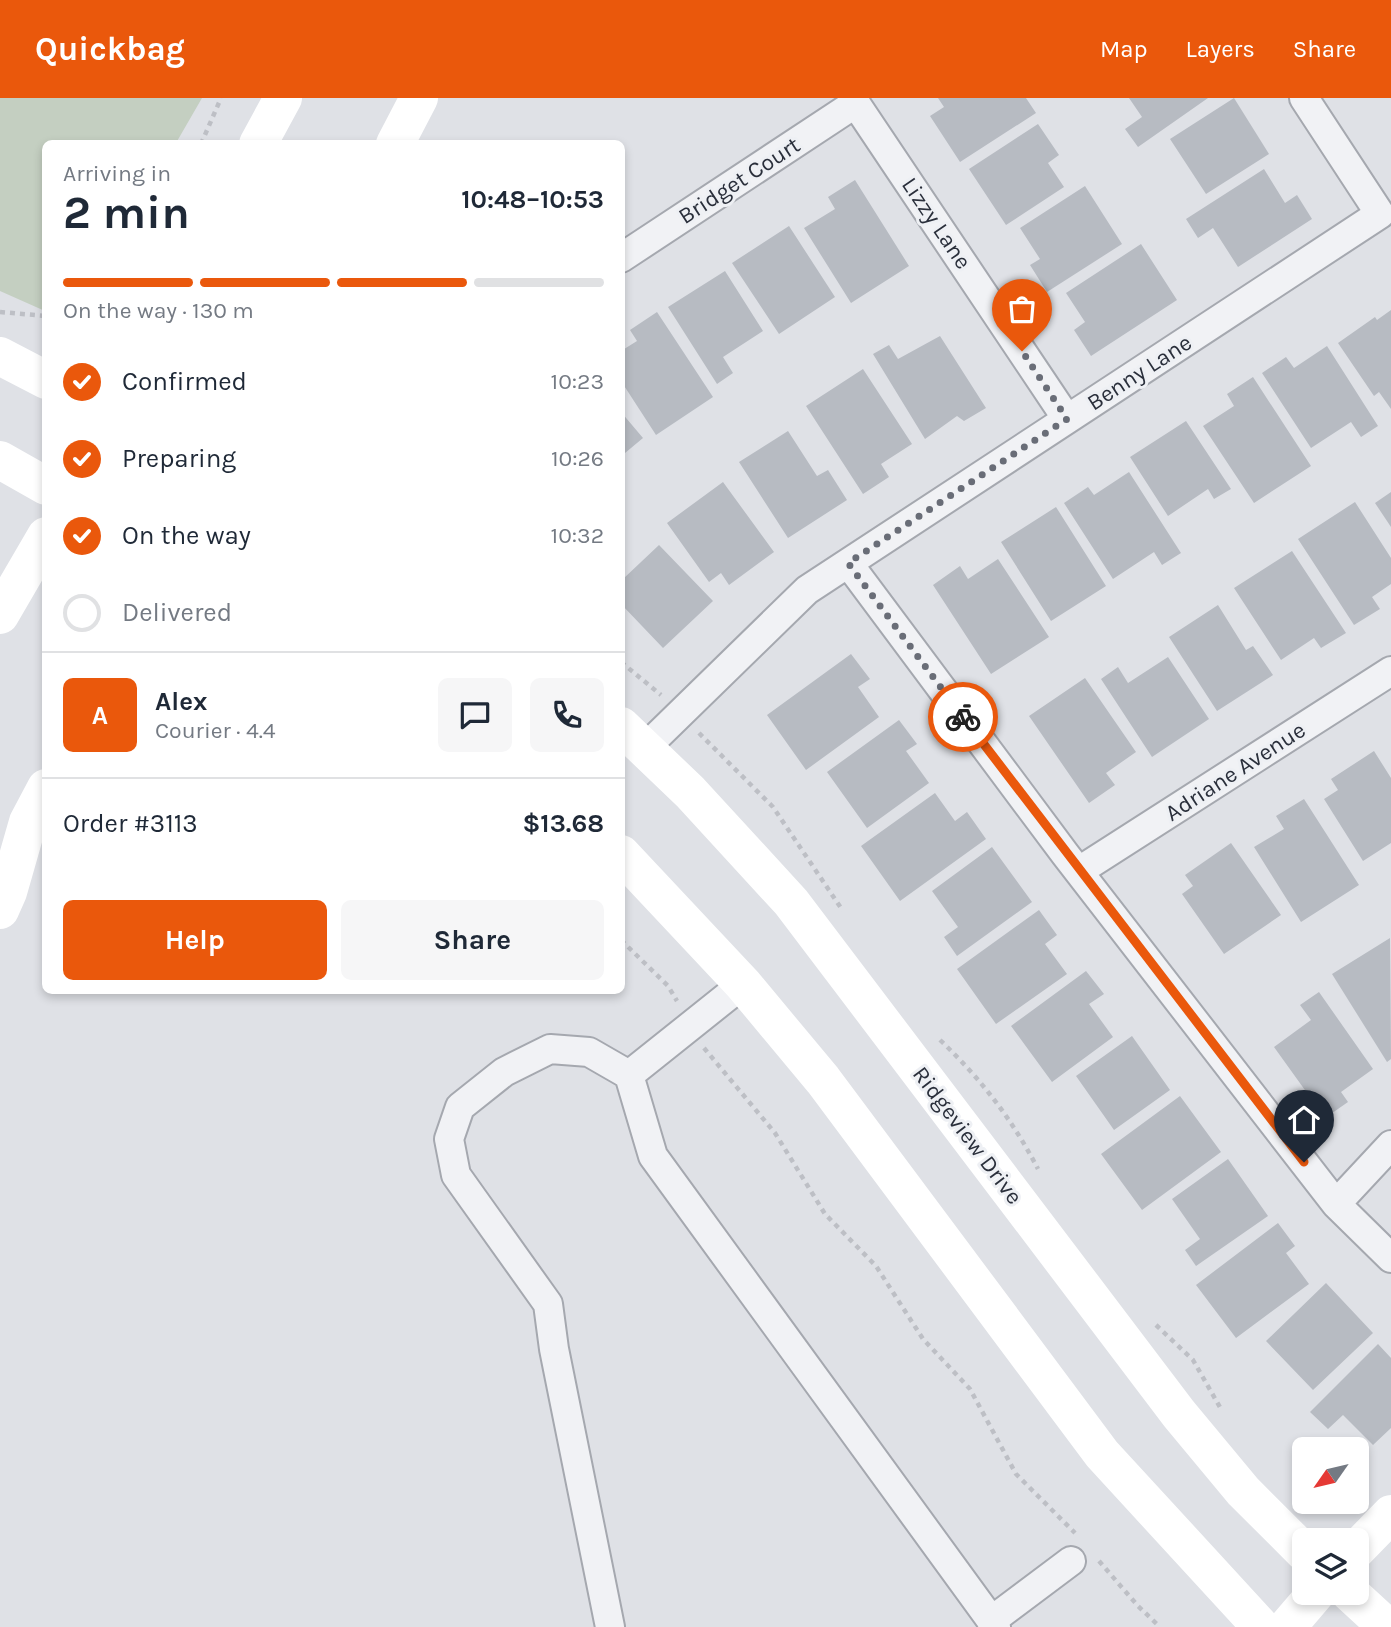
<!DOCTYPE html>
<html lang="en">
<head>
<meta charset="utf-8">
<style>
	body { margin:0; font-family:Karla,sans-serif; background:#f6f6f7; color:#1f2937; height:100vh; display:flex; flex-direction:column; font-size:26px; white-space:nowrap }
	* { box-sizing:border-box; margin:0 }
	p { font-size:23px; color:#747a83 }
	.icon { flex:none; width:38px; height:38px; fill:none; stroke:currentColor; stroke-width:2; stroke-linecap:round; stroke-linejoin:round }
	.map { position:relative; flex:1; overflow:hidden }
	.panel { position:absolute; left:42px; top:42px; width:583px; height:854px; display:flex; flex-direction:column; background:#fff; border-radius:10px; box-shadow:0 4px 10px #0003 }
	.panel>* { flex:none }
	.needle { width:46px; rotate:236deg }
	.controls { position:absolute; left:1292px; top:1339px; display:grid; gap:14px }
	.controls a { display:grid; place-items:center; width:77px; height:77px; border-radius:10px; background:#fff; box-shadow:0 4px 10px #0003; font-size:35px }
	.pin { position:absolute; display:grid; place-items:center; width:60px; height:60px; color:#fff; margin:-72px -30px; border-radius:50% 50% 50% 0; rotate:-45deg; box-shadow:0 0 7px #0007 }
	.pin .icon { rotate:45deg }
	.courier { position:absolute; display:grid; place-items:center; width:70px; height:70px; margin:-35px; border:5px solid #ea580c; border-radius:50%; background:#fff; color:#222; box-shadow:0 2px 9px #0007 }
	.overview em { font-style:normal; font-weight:700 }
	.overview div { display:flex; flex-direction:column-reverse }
	.overview { display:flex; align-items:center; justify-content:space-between; height:119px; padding:0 21px }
	h1 { font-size:46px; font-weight:700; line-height:52px }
	.bar { display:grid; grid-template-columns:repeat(4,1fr); gap:10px 7px; align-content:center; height:84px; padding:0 21px }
	.bar i { height:9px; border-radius:5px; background:#e0e1e3 }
	.bar .current { background:#ea580c }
	.bar p { grid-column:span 4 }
	.line { display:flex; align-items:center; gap:18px; padding:0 21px; border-top:2px solid #e0e1e3 }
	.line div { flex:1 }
	.round { display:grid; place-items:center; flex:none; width:74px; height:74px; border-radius:10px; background:#f6f6f7 }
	ol { padding:0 21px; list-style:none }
	li { display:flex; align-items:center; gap:21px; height:77px }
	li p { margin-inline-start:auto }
	li .icon { padding:7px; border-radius:50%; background:#ea580c; color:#fff; stroke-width:4 }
	li:last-child { color:#747a83 }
	li i { width:38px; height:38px; border:4px solid #e0e1e3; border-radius:50% }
	.primary-button { display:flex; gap:14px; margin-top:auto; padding:14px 21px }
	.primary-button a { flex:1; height:80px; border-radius:10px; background:#ea580c; color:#fff; font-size:28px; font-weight:700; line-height:80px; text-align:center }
	.primary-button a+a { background:#f6f6f7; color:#1f2937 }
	header { display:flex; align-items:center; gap:42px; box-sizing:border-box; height:98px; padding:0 35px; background:#ea580c; color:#fff }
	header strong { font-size:33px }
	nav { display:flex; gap:38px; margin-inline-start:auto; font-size:24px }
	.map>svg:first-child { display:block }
	.green { fill:#c4cfc1 }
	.building { fill:#b7bbc2 }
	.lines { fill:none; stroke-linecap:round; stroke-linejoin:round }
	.street-casing { stroke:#a5a8af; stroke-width:32 }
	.path { stroke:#bdbfc5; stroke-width:4.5; stroke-dasharray:5 5; stroke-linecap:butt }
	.street { stroke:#f1f2f5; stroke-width:28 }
	.secondary { stroke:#fff; stroke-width:38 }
	.done { stroke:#696d77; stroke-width:7; stroke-dasharray:0 12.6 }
	.route { stroke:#ea580c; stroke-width:9 }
	.labels { text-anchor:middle; stroke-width:6; stroke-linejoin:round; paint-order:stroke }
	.street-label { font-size:23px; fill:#2a2f3b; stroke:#eef0f4 }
</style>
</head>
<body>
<header>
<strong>Quickbag</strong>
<nav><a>Map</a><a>Layers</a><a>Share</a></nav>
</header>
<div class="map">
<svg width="1391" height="1529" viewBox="0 0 1391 1529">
	<rect width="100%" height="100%" fill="#dfe1e6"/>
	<!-- green -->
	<path class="green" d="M0,0H202L176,45L46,46L45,213L0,193Z"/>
	<!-- building -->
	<path class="building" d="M938,0H1026L1036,15L960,64L930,18L944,9Z
		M1129,0H1208L1138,49L1125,31L1142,19Z
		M1234,0L1269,56L1206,96L1170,41Z
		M1038,26L1059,57L1048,65L1064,89L1006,127L969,71Z
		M1264,71L1285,105L1297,97L1312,121L1238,169L1213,130L1198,140L1186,121Z
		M855,82L909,168L851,205L804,130L835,111L828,99Z
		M1085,88L1122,146L1047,194L1030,167L1040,161L1020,130Z
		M789,128L835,199L779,236L732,165Z
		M1141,146L1177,202L1091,258L1074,232L1085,224L1066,195Z
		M725,173L763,233L723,259L733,275L717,286L668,209Z
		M1391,212V311L1379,294L1374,298L1338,245L1375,219L1377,222Z
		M657,214L713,299L656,337L621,283V253L637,243L630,232Z
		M940,238L986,310L964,323L957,318L925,341L873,256L889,247L898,261Z
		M1327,248L1378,328L1361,339L1351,324L1311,350L1262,275L1286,259L1294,270Z
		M863,271L912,346L881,366L889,379L863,396L806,308Z
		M1253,279L1311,368L1254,405L1203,328L1234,308L1227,296Z
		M621,314L643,340L625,355L621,349Z
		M1186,323L1231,391L1214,401L1208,391L1168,418L1130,359Z
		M788,333L817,378L828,372L847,402L788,440L739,364Z
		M1129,374L1181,455L1162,467L1154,454L1113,481L1064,405L1088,389L1094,397Z
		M723,384L774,454L729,487L721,475L709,484L667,425Z
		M1391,394V429L1375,405Z
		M1355,404L1391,460V486L1372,499L1380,511L1354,527L1298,441Z
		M1056,409L1106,488L1051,523L1001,444Z
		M659,447L713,503L663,550L621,506V478L623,481Z
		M1292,453L1346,535L1321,550L1314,540L1281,562L1234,490Z
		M998,461L1049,539L991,576L933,487L960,468L968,481Z
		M1218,507L1246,552L1253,548L1273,577L1217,613L1169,539Z
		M851,556L870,581L858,589L879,619L806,672L767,617Z
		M1168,559L1209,621L1152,659L1101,581L1118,569L1128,585Z
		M1085,580L1136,654L1106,675L1115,687L1089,705L1029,618Z
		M899,622L917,646L906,653L929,685L867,730L827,674Z
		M1374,653L1391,680V745L1363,763L1324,701L1338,692L1331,681Z
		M935,695L955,723L967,714L986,741L900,803L861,748Z
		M1304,701L1359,787L1301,824L1254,749L1284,731L1276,718Z
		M1231,745L1281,817L1224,856L1182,796L1193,788L1185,777Z
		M992,749L1032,804L957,858L944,839L958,829L932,793Z
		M1039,812L1057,837L1045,846L1067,876L996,926L957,871Z
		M1390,840L1391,961L1387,964L1332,876Z
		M1086,873L1104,896L1089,906L1113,939L1052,984L1011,928Z
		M1319,894L1373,971L1341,994L1348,1004L1325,1020L1274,949L1311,922L1300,907Z
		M1132,938L1170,992L1114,1032L1076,978Z
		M1180,998L1221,1054L1142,1112L1101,1056Z
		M1228,1061L1268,1118L1196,1168L1185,1152L1200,1141L1172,1101Z
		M1278,1125L1295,1148L1286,1155L1309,1186L1236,1240L1196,1187Z
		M1326,1185L1373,1235L1313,1292L1266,1243Z
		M1378,1246L1391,1260V1330L1373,1347L1343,1317L1328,1331L1310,1314Z"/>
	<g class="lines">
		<!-- street casing -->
		<g class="street-casing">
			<path id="street" d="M852,0L1067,321
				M621,160L856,5
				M848,465L1065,756L1336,1106L1391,1160
				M645,650L807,492L1380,116L1304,0
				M1079,773L1391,573
				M629,977L743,886
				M1336,1106L1391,1047
				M991,1523L1071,1463
				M610,1529L554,1251L548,1206L456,1077L449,1041L460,1009L504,974L550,951L589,954L629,977L653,1058L996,1529"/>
		</g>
		<!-- path -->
		<path class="path" d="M201,46L221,0
			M0,214L46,218
			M621,564L661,597
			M699,635L773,709L843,813
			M621,842L668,888L677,903
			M940,942C981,981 1012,1021 1038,1071
			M704,950L775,1035L825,1116L876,1168L923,1241L970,1291L1016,1376L1075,1435
			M1156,1227L1193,1262L1221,1311
			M1099,1463L1138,1508L1160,1529"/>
		<!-- street -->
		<use href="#street" class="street"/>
		<!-- secondary -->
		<path class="secondary" d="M258,46L283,0
			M395,46L419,0
			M0,258L46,282
			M0,362L46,388
			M0,517L46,438
			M621,628L690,694L791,804L1179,1316L1243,1393L1304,1454
			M621,756L743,886L823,982L1102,1356L1261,1529
			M0,812L8,794L28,724L46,690
			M1356,1452L1391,1416
			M1349,1494L1387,1529
			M1287,1529L1317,1494"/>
	</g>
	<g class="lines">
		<!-- done -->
		<path class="done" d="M963,619L848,465L1067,321L1022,253"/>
		<!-- route -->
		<path class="route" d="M963,619L1304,1064"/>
	</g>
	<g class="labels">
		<!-- street labels -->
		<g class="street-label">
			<text transform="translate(739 82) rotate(-33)" y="8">Bridget Court</text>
			<text transform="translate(937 125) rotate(56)" y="8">Lizzy Lane</text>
			<text transform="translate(1139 274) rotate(-33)" y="8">Benny Lane</text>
			<text transform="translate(1235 673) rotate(-33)" y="8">Adriane Avenue</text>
			<text transform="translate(968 1037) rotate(53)" y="8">Ridgeview Drive</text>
		</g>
	</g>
</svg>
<div class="controls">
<a><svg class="needle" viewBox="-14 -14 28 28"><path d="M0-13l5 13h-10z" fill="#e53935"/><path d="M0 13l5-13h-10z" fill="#747a83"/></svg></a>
<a><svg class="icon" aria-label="layers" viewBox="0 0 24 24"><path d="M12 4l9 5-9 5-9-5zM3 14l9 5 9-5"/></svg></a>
</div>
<div class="pin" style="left:1022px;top:253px;background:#ea580c"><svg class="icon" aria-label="bag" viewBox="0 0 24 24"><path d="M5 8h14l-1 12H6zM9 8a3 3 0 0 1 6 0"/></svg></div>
<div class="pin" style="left:1304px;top:1064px;background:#1f2937"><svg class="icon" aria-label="home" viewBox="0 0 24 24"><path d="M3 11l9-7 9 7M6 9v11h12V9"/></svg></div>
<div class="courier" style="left:963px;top:619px"><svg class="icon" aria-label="bike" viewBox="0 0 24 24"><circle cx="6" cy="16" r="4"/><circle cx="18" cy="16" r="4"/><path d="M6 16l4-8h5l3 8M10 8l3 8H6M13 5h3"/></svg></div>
<section class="panel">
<div class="overview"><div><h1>2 min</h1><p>Arriving in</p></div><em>10:48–10:53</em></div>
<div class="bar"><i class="current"></i><i class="current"></i><i class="current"></i><i></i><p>On the way · 130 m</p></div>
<ol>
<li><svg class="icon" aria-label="check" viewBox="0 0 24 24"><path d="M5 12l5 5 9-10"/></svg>Confirmed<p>10:23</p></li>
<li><svg class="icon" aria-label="check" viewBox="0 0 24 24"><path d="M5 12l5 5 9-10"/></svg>Preparing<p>10:26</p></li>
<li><svg class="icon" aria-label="check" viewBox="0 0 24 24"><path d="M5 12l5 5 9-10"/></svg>On the way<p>10:32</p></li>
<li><i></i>Delivered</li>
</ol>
<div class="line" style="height:126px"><b class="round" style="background:#ea580c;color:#fff">A</b><div><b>Alex</b><p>Courier · 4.4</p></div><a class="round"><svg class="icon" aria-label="chat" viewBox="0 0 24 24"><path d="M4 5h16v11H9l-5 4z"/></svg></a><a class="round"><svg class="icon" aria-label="phone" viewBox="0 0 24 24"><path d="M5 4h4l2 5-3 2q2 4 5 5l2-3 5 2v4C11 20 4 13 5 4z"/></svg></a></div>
<div class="line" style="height:91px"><div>Order #3113</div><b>$13.68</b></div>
<div class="primary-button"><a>Help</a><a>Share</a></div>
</section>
</div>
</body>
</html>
